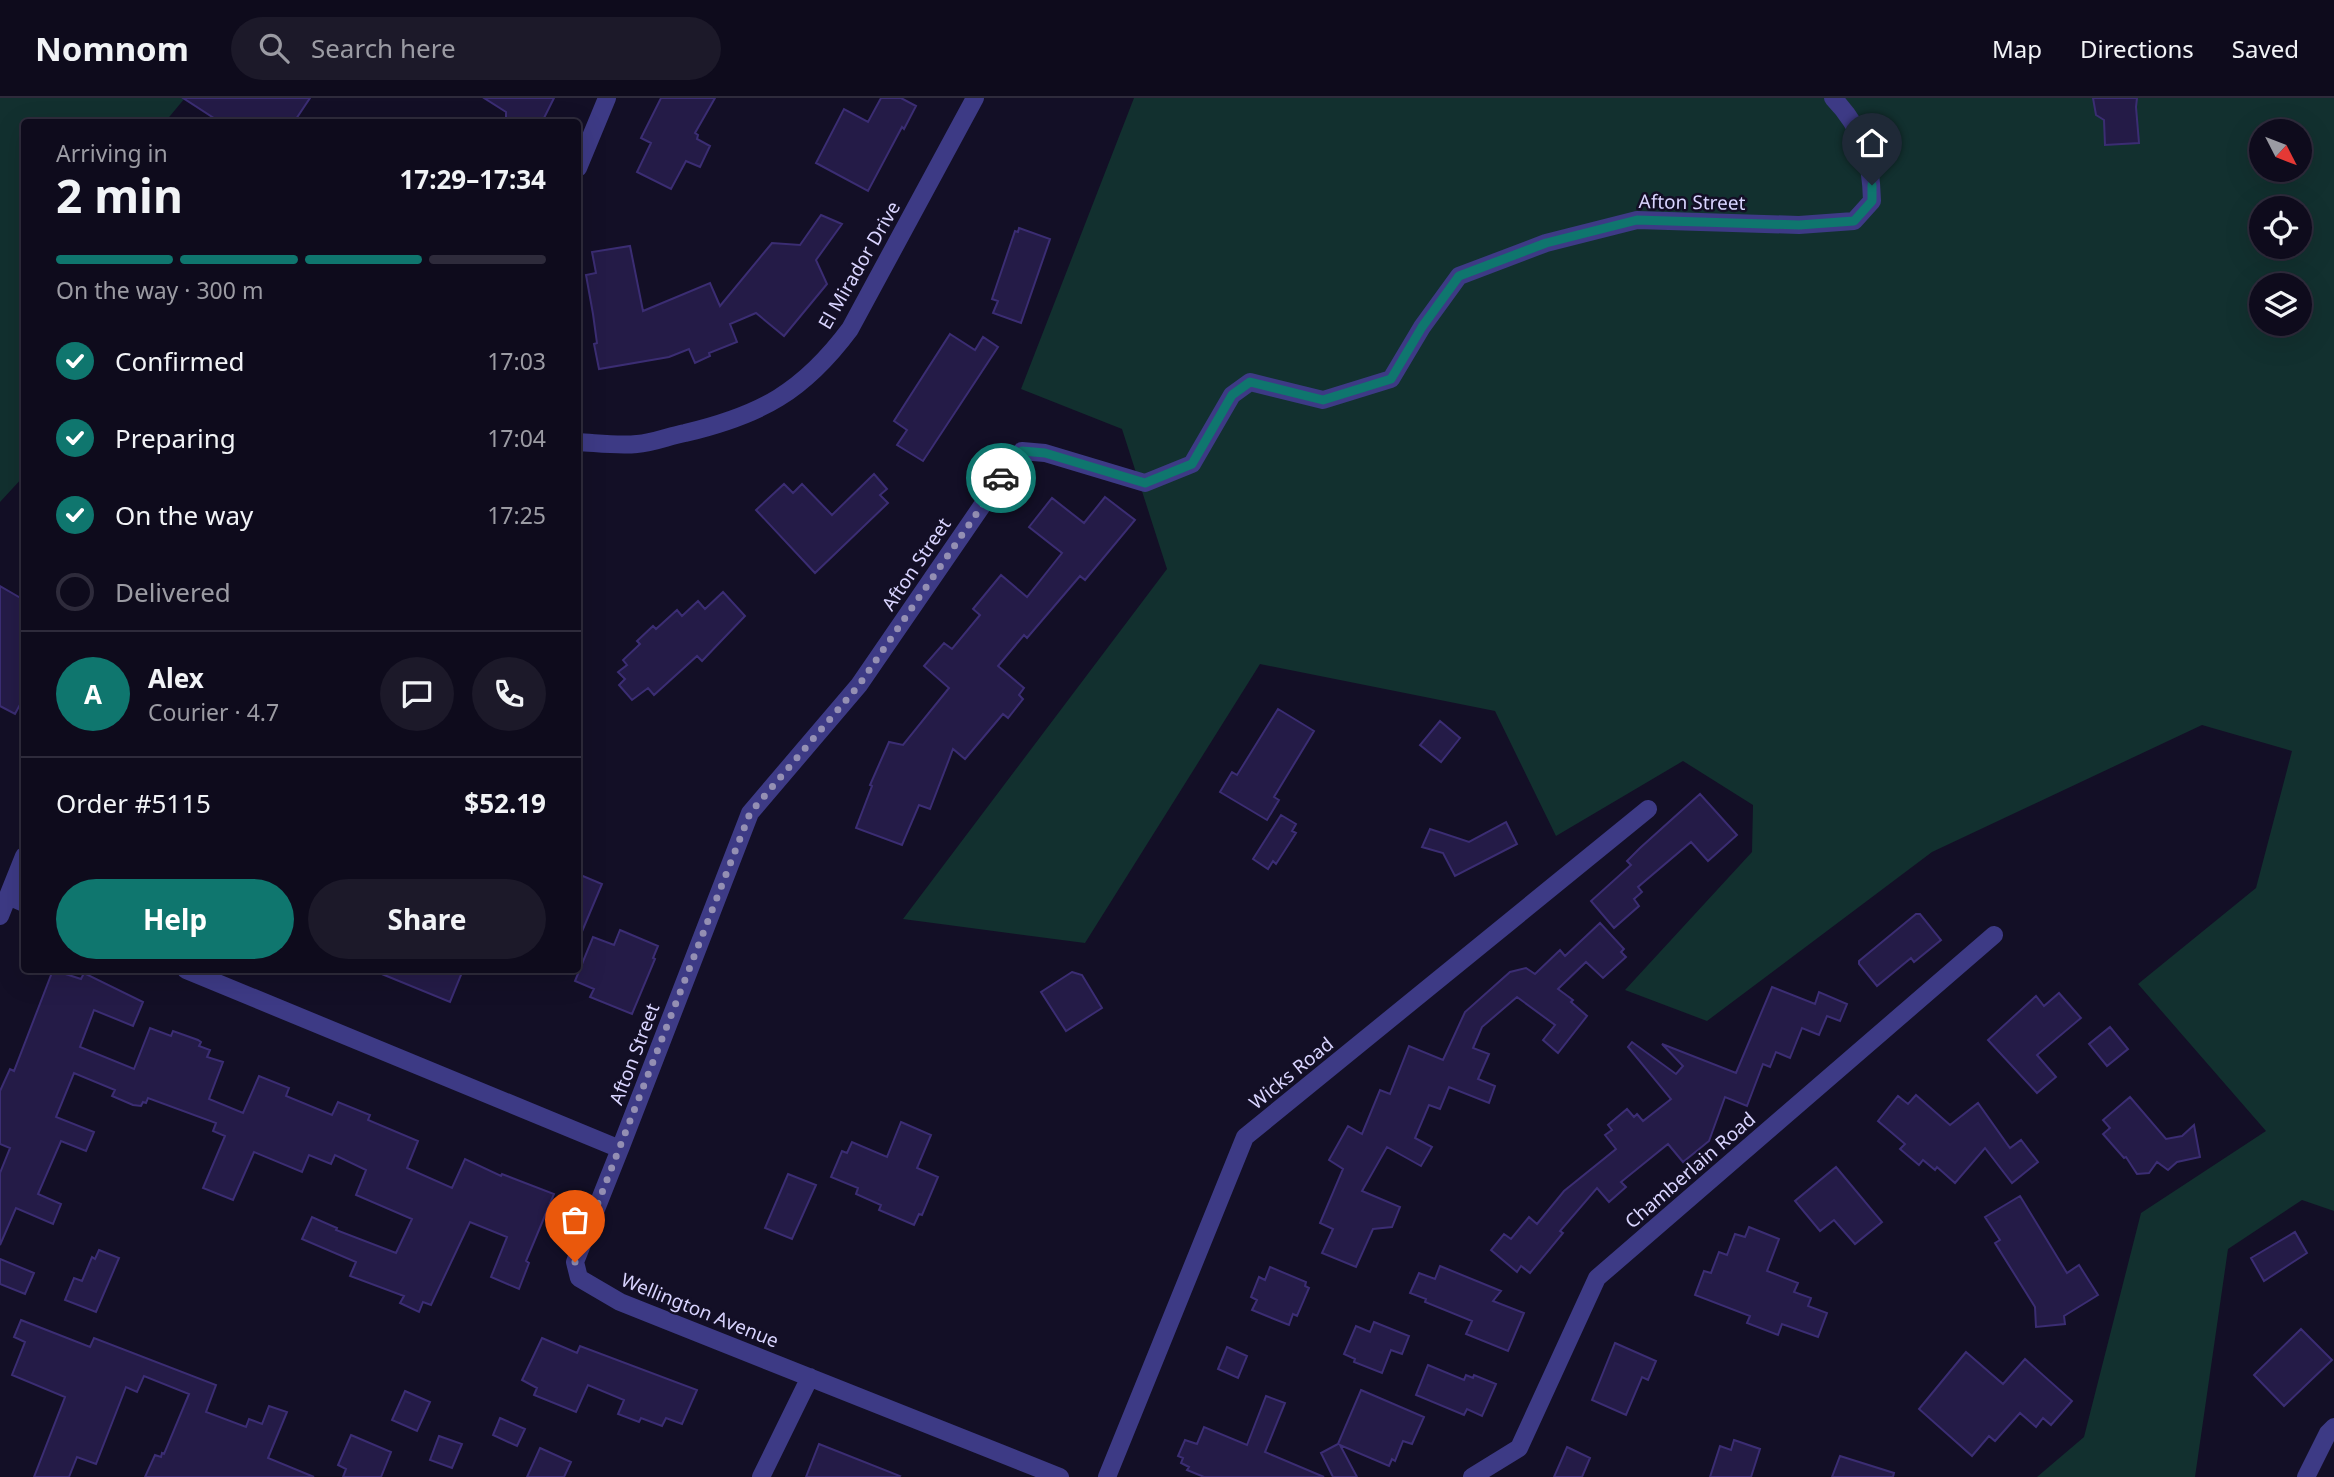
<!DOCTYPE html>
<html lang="en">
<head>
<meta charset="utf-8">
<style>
	body { margin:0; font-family:"Noto Sans",sans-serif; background:#1c1929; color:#f1f3f6; height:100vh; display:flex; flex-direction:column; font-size:26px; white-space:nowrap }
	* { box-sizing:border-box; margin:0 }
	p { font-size:23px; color:#9b9ba3 }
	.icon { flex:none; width:38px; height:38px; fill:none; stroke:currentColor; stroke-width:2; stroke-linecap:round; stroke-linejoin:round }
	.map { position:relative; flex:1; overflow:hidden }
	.drawer { position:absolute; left:21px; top:21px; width:560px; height:854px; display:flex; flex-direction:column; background:#0e0b1c; border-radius:7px; box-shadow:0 7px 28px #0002,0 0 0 2px #2e2b3b }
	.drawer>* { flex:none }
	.needle { width:46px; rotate:132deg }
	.buttons { position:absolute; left:2249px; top:21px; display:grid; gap:14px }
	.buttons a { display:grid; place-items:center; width:63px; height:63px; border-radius:50%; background:#0e0b1c; box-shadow:0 7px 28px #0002,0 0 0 2px #2e2b3b; font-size:35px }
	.pin { position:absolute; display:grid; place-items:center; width:60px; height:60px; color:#fff; margin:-72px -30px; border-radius:50% 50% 50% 0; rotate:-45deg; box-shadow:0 0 7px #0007 }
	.pin .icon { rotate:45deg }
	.courier { position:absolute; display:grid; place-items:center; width:70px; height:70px; margin:-35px; border:5px solid #0f766e; border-radius:50%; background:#fff; color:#222; box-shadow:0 2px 9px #0007 }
	.head em { font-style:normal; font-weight:700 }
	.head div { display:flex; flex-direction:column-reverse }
	.head { display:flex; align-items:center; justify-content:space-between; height:119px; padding:0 35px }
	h1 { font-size:46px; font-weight:700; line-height:52px }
	.bar { display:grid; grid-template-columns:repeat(4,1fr); gap:10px 7px; align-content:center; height:84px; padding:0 35px }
	.bar i { height:9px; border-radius:5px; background:#2e2b3b }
	.bar .current { background:#0f766e }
	.bar p { grid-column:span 4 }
	.line { display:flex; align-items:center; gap:18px; padding:0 35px; border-top:2px solid #2e2b3b }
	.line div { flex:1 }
	.round { display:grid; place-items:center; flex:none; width:74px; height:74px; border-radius:37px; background:#1c1929 }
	ol { padding:0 35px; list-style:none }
	li { display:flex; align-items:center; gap:21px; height:77px }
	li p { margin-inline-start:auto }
	li .icon { padding:7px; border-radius:50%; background:#0f766e; color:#fff; stroke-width:4 }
	li:last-child { color:#9b9ba3 }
	li i { width:38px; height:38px; border:4px solid #2e2b3b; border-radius:50% }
	.action { display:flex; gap:14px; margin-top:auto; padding:14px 35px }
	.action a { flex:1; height:80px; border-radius:42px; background:#0f766e; color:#fff; font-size:28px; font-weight:700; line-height:80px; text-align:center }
	.action a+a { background:#1c1929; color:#f1f3f6 }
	header { display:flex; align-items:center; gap:42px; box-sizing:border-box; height:98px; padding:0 35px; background:#0e0b1c; border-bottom:2px solid #2e2b3b }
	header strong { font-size:33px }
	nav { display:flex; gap:38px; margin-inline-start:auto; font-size:24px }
	.search { width:490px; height:63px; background:#1c1929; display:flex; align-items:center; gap:18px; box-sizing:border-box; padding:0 24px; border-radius:38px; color:#9b9ba3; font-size:26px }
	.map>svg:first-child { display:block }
	.green { fill:#12302f; fill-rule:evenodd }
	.building { fill:#241b47; stroke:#3b2d73; stroke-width:2 }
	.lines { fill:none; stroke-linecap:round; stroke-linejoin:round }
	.street { stroke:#3d3a85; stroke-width:18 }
	.done { stroke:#948fb3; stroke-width:7; stroke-dasharray:0 12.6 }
	.route { stroke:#0f766e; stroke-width:9 }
	.labels { text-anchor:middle; stroke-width:5; stroke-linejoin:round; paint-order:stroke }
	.street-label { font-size:19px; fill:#d9d4ff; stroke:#130f26 }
</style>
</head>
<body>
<header>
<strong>Nomnom</strong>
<div class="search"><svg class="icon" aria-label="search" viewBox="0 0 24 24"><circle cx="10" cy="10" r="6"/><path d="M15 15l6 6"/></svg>Search here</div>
<nav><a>Map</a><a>Directions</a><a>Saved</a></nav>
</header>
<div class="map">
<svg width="2334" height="1379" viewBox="0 0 2334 1379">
	<rect width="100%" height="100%" fill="#130f26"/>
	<!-- green -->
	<path class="green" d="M0,0H185L165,24H24V378L0,404Z
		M1134,0H2334V1113L2302,1102L2228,1151L2195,1379H2037L2084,1339L2141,1115L2266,1033L2138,886L2256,790L2292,653L2202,627L1932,754L1707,923L1625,892L1752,754L1753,707L1683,663L1556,738L1495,613L1260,566L1085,845L903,821L1167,471L1122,331L1021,291ZM2261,33H2300V72H2261ZM2261,110H2300V149H2261ZM2261,187H2300V226H2261Z"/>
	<!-- building -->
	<path class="building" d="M183,0H310L294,24H220Z
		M484,0H554L542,24H521L518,22L506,24V14Z
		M661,0H715L695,35L698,37L697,41L710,48L700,69L686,63L671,91L637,74L651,45L641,40Z
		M881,0H901L916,8L904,31L902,29L868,93L816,65L844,11L868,24Z
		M2093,0H2137L2136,9L2139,45L2105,47L2104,22L2096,17Z
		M821,117L842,126L816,162L827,186L784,238L756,215L730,226L737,244L709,255L710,258L695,265L689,251L669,259L599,271L594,246L597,245L593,216L586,177L596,175L592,154L630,148L643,213L710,185L720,208L772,145L800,147Z
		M1019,130L1050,141L1021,225L993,215L998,203L992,201L1015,133L1018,134Z
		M950,236L975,252L983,239L998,249L923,363L897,347L907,332L894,323Z
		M874,376L887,391L880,397L888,405L815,475L756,412L784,386L793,395L802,386L832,417Z
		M1105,399L1135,422L1085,482L1080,478L1027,540L1024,537L998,568L1024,590L1019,597L1023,601L1008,620L1003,616L965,661L953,651L930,711L919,707L902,747L856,730L872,688L870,687L889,644L903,647L949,590L924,568L944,545L952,551L980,517L973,511L1001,477L1027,499L1062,455L1029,429L1052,400L1084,425Z
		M0,488L24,502V599L15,616L0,608Z
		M723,494L745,518L702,563L697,558L654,597L648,590L632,602L619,587L625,581L618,574L627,567L623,562L640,546L637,543L653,528L656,531L677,512L682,518L698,503L705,511Z
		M1278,611L1314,633L1274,699L1279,702L1267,722L1220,694L1232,674L1237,677Z
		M1440,623L1460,640L1441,664L1420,647Z
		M1700,696L1737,737L1708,763L1691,744L1638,789L1642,794L1634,801L1639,808L1614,830L1591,803L1631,767L1627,763L1640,750Z
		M1281,717L1296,726L1292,733L1296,735L1276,766L1273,763L1268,771L1253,761Z
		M1506,724L1517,746L1455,778L1443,755L1422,749L1430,731L1469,744Z
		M578,776L602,786L578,843Z
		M1916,816H1920L1941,842L1914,864L1911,860L1877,888L1859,866V863Z
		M1600,825L1624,851L1621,854L1626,859L1603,880L1586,864L1558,891L1573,902L1571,904L1587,918L1558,955L1543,942L1555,927L1517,899L1482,929L1473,950L1489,956L1478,981L1495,988L1489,1005L1449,989L1440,1011L1429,1007L1415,1040L1432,1049L1421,1068L1387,1049L1362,1093L1400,1109L1392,1129L1373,1131L1356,1169L1322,1155L1333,1131L1320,1125L1343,1071L1329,1062L1348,1028L1362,1036L1380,992L1390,996L1409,948L1443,962L1465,914L1510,874L1526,870L1535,876L1560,852L1565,858Z
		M620,832L658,848L653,860L655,861L632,916L590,899L594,891L575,883L593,839L614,847Z
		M53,872L81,881L84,875L143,904L133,928L94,912L80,949L134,971L150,930L171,938L173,933L198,942L201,944L199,948L210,952L207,959L223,964L209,1001L243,1015L259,978L289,990L286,998L332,1017L338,1004L370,1017L368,1022L418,1043L407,1070L452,1090L465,1061L501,1078L502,1076L554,1096L526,1163L529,1165L519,1191L491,1179L507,1139L470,1124L431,1207L423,1204L419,1214L400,1205L404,1198L350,1178L356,1164L302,1141L312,1119L337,1130L336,1132L396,1155L412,1121L356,1097L366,1072L335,1057L331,1066L309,1057L302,1074L254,1054L233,1102L203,1090L225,1038L213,1033L216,1025L148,1000L146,1005L143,1004L141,1008L133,1007L112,998L115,992L74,975L56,1019L94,1034L86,1053L61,1043L38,1096L61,1106L53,1126L16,1110L0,1147V1075L10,1050L0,1046V993L10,971L14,973Z
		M372,872H463L450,904Z
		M1072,874L1082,877L1102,910L1066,933L1041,894Z
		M1772,889L1815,906L1819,894L1847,906L1840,923L1827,918L1819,937L1802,930L1790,960L1776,954L1770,969L1763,966L1747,1008L1725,999L1709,1043L1683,1064L1668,1046L1621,1084L1626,1089L1609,1104L1597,1090L1560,1133L1563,1135L1530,1175L1521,1168L1517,1174L1491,1152L1504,1136L1511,1141L1529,1119L1537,1126L1564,1093L1616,1051L1605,1037L1612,1032L1608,1027L1627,1011L1634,1019L1637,1016L1643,1023L1671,1001L1628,949L1632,944L1676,976L1683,968L1662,946L1736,975Z
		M2059,895L2081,920L2037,957L2056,979L2037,995L1988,942L2036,898L2044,908Z
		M2110,929L2128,951L2107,968L2089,946Z
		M1916,997L1950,1027L1978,1005L2010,1050L2021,1042L2038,1064L2012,1085L1985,1050L1955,1085L1937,1069L1935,1072L1923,1062L1919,1067L1900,1051L1905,1046L1878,1023L1898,998L1908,1006Z
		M2130,999L2166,1041L2182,1038L2194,1027L2200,1059L2177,1064L2168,1072L2157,1064L2149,1075L2137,1076L2126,1059L2124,1060L2103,1036L2110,1030L2103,1022Z
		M901,1024L931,1037L917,1070L938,1079L922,1117L919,1116L914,1127L879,1112L881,1107L856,1096L858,1090L831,1079L842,1053L847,1055L852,1044L887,1059Z
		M1836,1069L1882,1124L1855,1146L1834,1122L1820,1133L1795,1103Z
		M788,1076L816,1087L792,1141L765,1130Z
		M2020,1098L2067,1175L2079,1167L2098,1197L2064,1218L2065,1226L2036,1229L2035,1209L1995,1145L2000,1142L1985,1119Z
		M1749,1129L1779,1141L1767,1173L1798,1185L1794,1194L1811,1200L1808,1208L1827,1215L1818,1239L1782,1226L1778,1237L1747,1225L1750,1218L1695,1197L1704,1173L1711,1175L1719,1154L1727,1157L1735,1136L1745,1139Z
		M2295,1134L2307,1155L2264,1183L2251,1160Z
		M99,1152L119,1160L96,1214L65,1202L74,1180L82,1183L92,1159L95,1161Z
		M0,1161L34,1175L25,1196L0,1186Z
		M1440,1168L1501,1193L1493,1203L1524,1215L1508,1253L1466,1236L1472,1223L1425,1204L1426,1201L1410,1195L1419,1175L1435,1181Z
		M1270,1169L1306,1184L1305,1188L1309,1190L1297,1218L1293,1216L1289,1227L1252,1212L1257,1202L1251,1199L1259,1179L1265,1182Z
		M21,1222L90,1249L94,1240L216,1287L206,1314L246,1329L249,1321L262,1326L269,1308L287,1314L268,1360L314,1379H145L155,1357L161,1359L162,1355L164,1356L189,1296L144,1278L137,1294L126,1289L96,1366L77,1359L69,1379H34L65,1299L12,1277L25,1244L14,1239Z
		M1374,1224L1409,1238L1402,1256L1391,1252L1382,1275L1354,1264L1355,1261L1344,1256L1356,1228L1370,1234Z
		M2301,1231L2332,1262L2284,1308L2254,1277Z
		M542,1240L577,1255L580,1248L697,1292L682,1326L666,1320L662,1328L641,1320L639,1324L618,1316L624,1302L588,1287L576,1314L534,1297L537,1290L522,1282Z
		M1615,1245L1656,1263L1648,1282L1642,1279L1626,1317L1592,1302Z
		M1227,1249L1247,1258L1238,1280L1218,1271Z
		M1966,1254L2003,1286L2025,1261L2072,1303L2051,1327L2043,1320L2036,1329L2020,1315L1995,1343L1989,1338L1972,1358L1919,1311Z
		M1428,1267L1464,1282L1466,1277L1473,1280L1474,1277L1496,1286L1482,1318L1467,1311L1464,1317L1416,1297Z
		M1361,1292L1424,1319L1412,1346L1403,1343L1395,1363L1392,1361L1389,1368L1340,1347L1357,1379H1333L1321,1355L1338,1346Z
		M405,1293L430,1304L417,1333L392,1322Z
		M1266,1298L1285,1305L1265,1354L1324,1379H1204L1187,1372L1189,1369L1181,1365L1183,1360L1178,1358L1185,1342L1197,1346L1204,1329L1247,1347Z
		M500,1320L525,1331L517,1348L493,1337Z
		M351,1337L391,1354L381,1379H343L346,1371L338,1367Z
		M439,1338L462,1346L452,1370L430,1362Z
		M1734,1342L1760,1351L1751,1379H1710L1720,1348L1731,1352Z
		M819,1346L900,1378L899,1379H806Z
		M1567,1349L1590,1360L1582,1379H1554Z
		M540,1350L571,1364L564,1379H527Z
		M1840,1358L1894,1375L1893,1379H1832Z"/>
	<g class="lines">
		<!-- street -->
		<path class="street" d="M578,70L607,0
			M578,344C597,345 618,348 637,346C653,345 669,338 685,335C761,317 803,294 850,231L975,0
			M8,798L24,805
			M0,818L24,758
			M186,872L620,1051L575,1164L579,1180L620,1204L1060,1379
			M620,1051L750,715L859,587L999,383L1022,353L1045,355L1145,385L1192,366L1232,297L1250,284L1323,302L1391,281L1422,229L1459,178L1546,145L1637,122L1799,127L1854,123L1872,103C1871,61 1863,31 1833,0
			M761,1379L810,1279
			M1107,1379L1245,1039L1648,711
			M1472,1379L1519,1350L1597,1180L1994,837
			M2306,1379L2328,1335L2334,1329"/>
	</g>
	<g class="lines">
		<!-- done -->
		<path class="done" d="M575,1164L750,715L859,587L1001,380"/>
		<!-- route -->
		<path class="route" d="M1001,380L1022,353L1045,355L1145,385L1192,366L1232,297L1250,284L1323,302L1391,281L1422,229L1459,178L1546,145L1637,122L1799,127L1854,123L1872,103V87"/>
	</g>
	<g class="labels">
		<!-- street labels -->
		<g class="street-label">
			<text transform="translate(1692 104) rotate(1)" y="7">Afton Street</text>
			<text transform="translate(859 167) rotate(-60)" y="7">El Mirador Drive</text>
			<text transform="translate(916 466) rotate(-56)" y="7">Afton Street</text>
			<text transform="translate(634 956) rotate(-69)" y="7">Afton Street</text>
			<text transform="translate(1291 975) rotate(-39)" y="7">Wicks Road</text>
			<text transform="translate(1690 1072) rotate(-41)" y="7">Chamberlain Road</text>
			<text transform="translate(700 1212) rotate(22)" y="7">Wellington Avenue</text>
		</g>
	</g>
</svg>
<div class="buttons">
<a><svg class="needle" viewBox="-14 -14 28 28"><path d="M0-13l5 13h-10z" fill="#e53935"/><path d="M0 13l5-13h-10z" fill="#9b9ba3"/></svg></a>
<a><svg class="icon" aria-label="locate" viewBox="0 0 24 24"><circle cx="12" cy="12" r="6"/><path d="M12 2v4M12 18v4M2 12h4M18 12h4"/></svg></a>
<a><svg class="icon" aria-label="layers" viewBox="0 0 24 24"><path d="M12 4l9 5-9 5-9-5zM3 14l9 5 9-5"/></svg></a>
</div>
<div class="pin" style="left:575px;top:1164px;background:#ea580c"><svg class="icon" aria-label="bag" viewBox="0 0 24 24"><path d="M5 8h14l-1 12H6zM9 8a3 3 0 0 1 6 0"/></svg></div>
<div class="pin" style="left:1872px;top:87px;background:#1f2937"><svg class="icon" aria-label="home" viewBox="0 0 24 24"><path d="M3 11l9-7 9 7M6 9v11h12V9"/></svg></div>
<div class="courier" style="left:1001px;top:380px"><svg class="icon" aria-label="car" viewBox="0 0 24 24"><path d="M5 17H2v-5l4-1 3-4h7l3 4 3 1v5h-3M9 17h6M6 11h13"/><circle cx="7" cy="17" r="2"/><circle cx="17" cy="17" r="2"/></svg></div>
<section class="drawer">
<div class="head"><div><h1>2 min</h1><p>Arriving in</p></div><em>17:29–17:34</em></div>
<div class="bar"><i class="current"></i><i class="current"></i><i class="current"></i><i></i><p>On the way · 300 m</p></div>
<ol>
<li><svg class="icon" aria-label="check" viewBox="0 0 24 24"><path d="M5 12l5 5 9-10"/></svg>Confirmed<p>17:03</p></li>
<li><svg class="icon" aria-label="check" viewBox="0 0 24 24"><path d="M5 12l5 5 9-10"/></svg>Preparing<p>17:04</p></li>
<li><svg class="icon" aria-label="check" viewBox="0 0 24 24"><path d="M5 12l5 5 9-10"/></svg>On the way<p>17:25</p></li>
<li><i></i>Delivered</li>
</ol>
<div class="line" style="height:126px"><b class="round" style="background:#0f766e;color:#fff">A</b><div><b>Alex</b><p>Courier · 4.7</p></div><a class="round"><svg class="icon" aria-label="chat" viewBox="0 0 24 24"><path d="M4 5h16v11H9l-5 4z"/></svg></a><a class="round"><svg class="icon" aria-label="phone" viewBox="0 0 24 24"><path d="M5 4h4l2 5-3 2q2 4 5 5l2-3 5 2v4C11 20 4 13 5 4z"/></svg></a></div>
<div class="line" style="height:91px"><div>Order #5115</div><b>$52.19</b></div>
<div class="action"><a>Help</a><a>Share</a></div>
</section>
</div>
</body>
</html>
